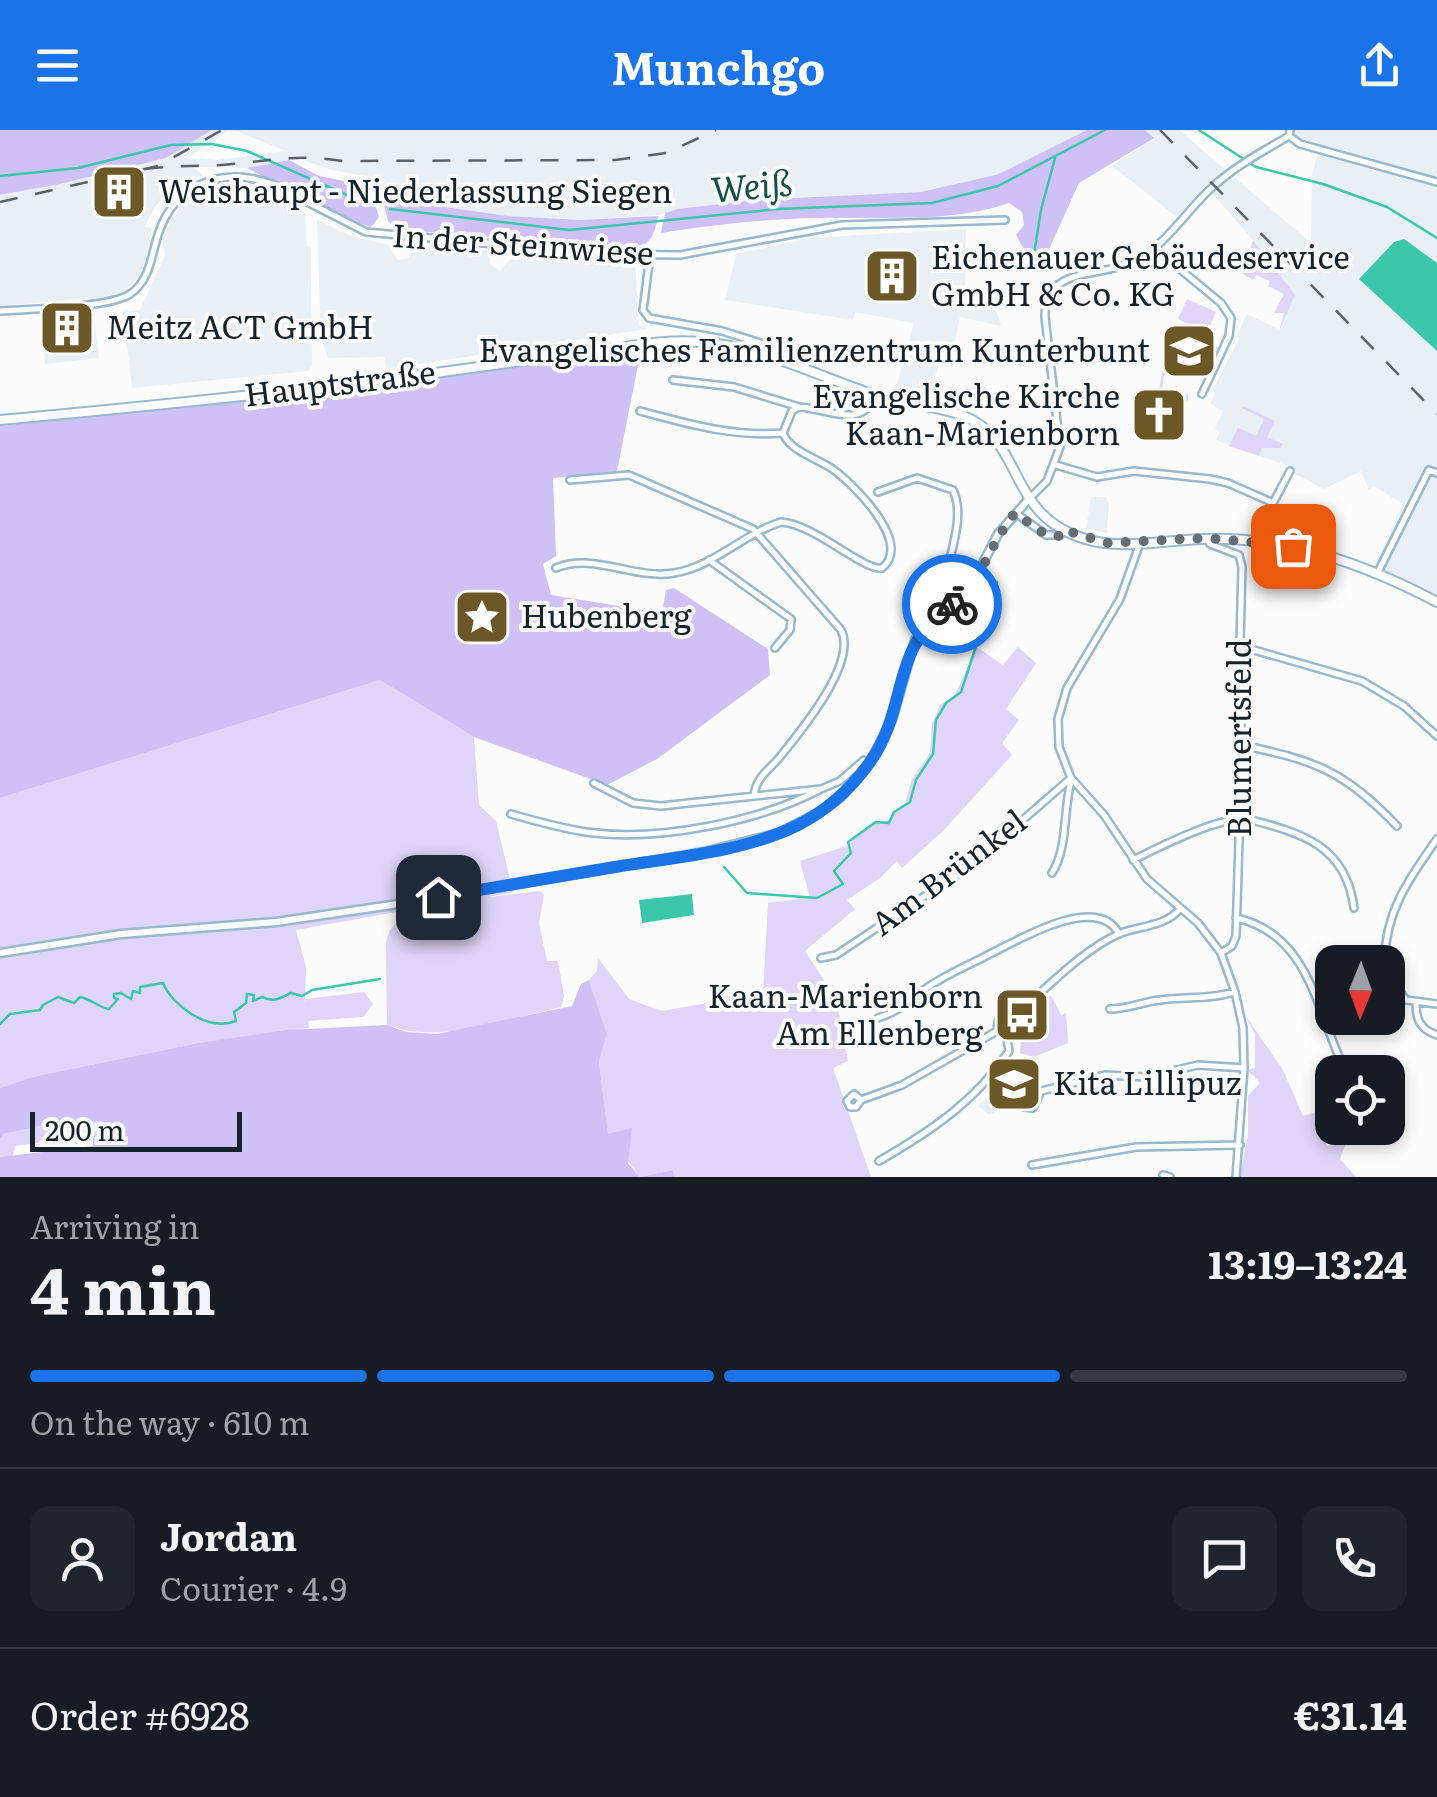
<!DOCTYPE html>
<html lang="en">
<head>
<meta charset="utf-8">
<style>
	body { margin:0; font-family:Literata,serif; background:#20242c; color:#f1f3f6; height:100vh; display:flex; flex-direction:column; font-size:38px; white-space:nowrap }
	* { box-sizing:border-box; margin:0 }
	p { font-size:32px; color:#9ea1a6 }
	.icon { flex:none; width:55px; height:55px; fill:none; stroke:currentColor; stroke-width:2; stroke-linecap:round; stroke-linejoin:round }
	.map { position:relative; height:1047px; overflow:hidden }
	.sheet { display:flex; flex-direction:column; background:#171b24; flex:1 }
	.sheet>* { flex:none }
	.needle { width:65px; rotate:181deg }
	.controls { position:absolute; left:1315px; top:815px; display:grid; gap:20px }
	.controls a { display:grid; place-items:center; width:90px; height:90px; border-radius:20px; background:#171b24; box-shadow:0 5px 15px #0003; font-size:50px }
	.scale { position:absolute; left:30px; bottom:25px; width:212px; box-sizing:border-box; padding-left:10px; border:5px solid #16222a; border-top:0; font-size:28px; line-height:35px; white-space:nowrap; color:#16222a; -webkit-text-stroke:8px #fcfcfc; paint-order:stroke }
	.pin { position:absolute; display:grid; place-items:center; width:85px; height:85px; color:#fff; margin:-42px; border-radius:20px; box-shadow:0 5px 15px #0006 }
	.courier { position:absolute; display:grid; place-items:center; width:100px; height:100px; margin:-50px; border:8px solid #1a73e8; border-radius:50%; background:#fff; color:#222; box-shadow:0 2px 12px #0007 }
	.summary em { font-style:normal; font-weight:700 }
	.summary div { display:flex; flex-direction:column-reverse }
	.summary { display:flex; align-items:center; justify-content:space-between; height:170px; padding:0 30px }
	h1 { font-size:65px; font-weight:700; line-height:75px }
	.bar { display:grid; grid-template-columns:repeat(4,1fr); gap:15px 10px; align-content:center; height:120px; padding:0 30px }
	.bar i { height:12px; border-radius:8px; background:#363941 }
	.bar .selected { background:#1a73e8 }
	.bar p { grid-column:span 4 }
	.line { display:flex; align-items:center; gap:25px; padding:0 30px; border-top:2px solid #363941 }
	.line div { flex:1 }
	.round { display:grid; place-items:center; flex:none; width:105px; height:105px; border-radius:20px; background:#20242c }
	header { display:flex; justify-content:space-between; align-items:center; height:130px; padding:0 30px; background:#1a73e8; color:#fff; font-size:45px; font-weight:700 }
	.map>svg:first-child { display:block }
	.built { fill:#e8f0f5 }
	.green { fill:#ded5f8 }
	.forest { fill:#cec1f5 }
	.water { fill:#3cc6ac }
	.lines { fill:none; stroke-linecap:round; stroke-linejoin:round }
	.stream { stroke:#3cc6ac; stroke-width:2.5 }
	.minor-casing { stroke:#98b8cd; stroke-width:10 }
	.tertiary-casing { stroke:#98b8cd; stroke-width:11 }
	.secondary-casing { stroke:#98b8cd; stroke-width:12 }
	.minor { stroke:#fff; stroke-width:5 }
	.tertiary { stroke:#fff; stroke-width:6 }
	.secondary { stroke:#fff; stroke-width:8 }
	.rail { stroke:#5b6369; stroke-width:2.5; stroke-dasharray:18 18; stroke-linecap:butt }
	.done { stroke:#666e74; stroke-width:10; stroke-dasharray:0 18 }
	.route { stroke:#1a73e8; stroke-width:12 }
	.labels { text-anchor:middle; stroke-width:8; stroke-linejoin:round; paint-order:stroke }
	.poi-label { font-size:32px; fill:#16222a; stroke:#fcfcfc; text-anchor:start }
	.street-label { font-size:32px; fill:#16222a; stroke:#fcfcfc }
	.water-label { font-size:35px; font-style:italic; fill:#175044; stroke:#fcfcfc }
</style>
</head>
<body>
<header><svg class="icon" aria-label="menu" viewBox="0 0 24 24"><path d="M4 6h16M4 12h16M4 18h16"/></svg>Munchgo<svg class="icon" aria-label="share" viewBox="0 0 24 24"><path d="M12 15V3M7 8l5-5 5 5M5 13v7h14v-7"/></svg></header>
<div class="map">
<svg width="1437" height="1047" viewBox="0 0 1437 1047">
	<rect width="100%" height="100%" fill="#fcfcfc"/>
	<!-- built -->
	<path class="built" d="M212,0H229L188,28L218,30L286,21L233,0H1087L999,44L921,62L754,70L677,79L658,85L580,90L508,86L382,68L377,54L370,47L332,40L300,29L247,38L193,37L202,45L170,60L155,77L144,97L152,98L145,131L139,147L126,160L104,167L0,176V65L60,54L166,28Z
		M1145,0H1179L1311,113L1312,44L1319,19L1289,6L1290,0H1437V473L1374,436L1403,374L1374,356L1369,360L1361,341L1324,359L1290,341L1291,337L1216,310L1220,302L1215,299L1223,281L1210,274L1215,263L1212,261L1239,209L1236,207L1247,184L1279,199L1295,165L1253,110L1206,56L1177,87L1112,36L1153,8Z
		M228,52L257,56L305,83L307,117L311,118L312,236L308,241L132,258L123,182L140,180L165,126L163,109L172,88L186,71L200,61Z
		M317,90L349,105L388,115L398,130L409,128L417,116L489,120L490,134L500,141L516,123L635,133L639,196L646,195L647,199L386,239L385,227L328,228L321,208Z
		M966,99L965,165L992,167L1001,196L960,187L952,226L942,222L928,272L894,264L914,193L855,182L853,190L725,170L736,124L810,108Z
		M94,185L99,228L45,234L41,189Z
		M1171,196L1215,218L1209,234L1197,248L1177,239Z
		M1091,367H1106L1109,373L1107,403L1086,399Z
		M1020,930L1034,935L1039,948L1035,949L1036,959L1016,967L990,985L978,976L987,967L986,961Z"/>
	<!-- green -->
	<path class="green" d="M1253,110L1295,165L1280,199L1284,183H1274L1284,164L1268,156L1270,151L1256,145L1253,150L1243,144Z
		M1187,169L1216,182L1207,202L1178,189Z
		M1171,196L1219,218L1208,241L1204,240L1214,218L1198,212L1188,234L1181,231L1174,245H1164L1162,260L1182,270L1188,263V270L1181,275L1158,265Z
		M1243,276L1275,291L1267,307L1283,314L1281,318H1262L1259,326L1229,316L1238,298L1256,306L1264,289L1242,278Z
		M977,517L1003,535L1018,517L1036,533L1006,579L1019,590L1002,613L1012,625L943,701L902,738L897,731L880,748L847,770L855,779L805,821L837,870L848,931L833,938L871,1047H675L673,1040L640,1047L608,1005L599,932L607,904L589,850L597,841L598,828L629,869L662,881L763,863L768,773L810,768L800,731L847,716L874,691L884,693L905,674L912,649L930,623L932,594L940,575L955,565Z
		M380,550L474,607L479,675L496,691L513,762L489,767L540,761L544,765L539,793L547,831H558L564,866L561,877C506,889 441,915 387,895L386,812L390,800L407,780L296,800L306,837L305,873L306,869L364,862L373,874L363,887L308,891L309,898L198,913L32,947L0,958V668Z
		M1051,865L1061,885L1066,883L1068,913L1034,927L1020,923L1022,894Z
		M1245,885L1283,940L1303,986L1315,982L1327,1016L1346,1013L1340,1029L1356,1047H1240L1248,1005V966L1260,953L1248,940L1255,938V904Z
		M103,991L107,1012L92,1005L15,1016L13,1026L0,1027V1009L4,1004L49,994Z"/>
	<!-- forest -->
	<path class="forest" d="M0,0H212L166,28L60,54L0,65Z
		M1087,0H1145L1154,8L1079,53L1044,130H1030L1016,105L1024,95L1022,82L1009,73C949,94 880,86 816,88C764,89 713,95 661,103L665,83L677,79L754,70L921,62L999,44Z
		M289,30L319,46L369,56L379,87L371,97L343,88L247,38Z
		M382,68L508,86L580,90L658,86C654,107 650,117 627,119L395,99L388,91Z
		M641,220L617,341L553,348L556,426L543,434L551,465L662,483L666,460L674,458L768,519L770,545L657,629L607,655L474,607L380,550L0,668V296L264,268Z
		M589,850L607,904L599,932L608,1004L632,998L628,1033L640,1047L673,1040L675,1047H0V1027L93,1016V1005L107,1011L103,991L49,994L4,1004L0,1009V958L32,947L198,913L287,900L387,895L406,902L437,904L572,876L581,854Z"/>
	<!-- water -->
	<path class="water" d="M1404,109L1437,133V221L1359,149L1394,112Z
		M692,764L694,785L642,793L639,770Z"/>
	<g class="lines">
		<!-- stream -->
		<path class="stream" d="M1199,0L1256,37L1323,54L1387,77L1437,108
			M0,46L78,38L171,15L212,14L247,21L372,76
			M390,79L569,100L778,79L932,73L998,56L1105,0
			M1034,124L1041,80L1055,28
			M724,737L747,763L817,768L843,754L834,741L851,723L848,712L876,692L889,693L894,682L910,672L916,650L933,624L936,590L946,573L961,562L997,452
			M0,894L10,884L40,880L43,875L58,867L74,873L80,867C91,869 98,877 109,879L118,869L114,868V864L121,863L131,869L133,861L140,863V857L163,853C172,875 207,902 236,891L234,882L246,873L247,864L254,865L253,871L262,867C275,873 280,868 291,863L302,866L312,860L380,849"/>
		<!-- minor casing -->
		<g class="minor-casing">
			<path id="minor" d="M1289,6L1300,14L1437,52
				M1153,117L1221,173L1231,188L1229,206L1202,264
				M650,125L643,180L649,188L722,201L767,215L788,225L790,231
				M0,181C28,179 109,178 130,164C151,150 151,124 159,102C176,52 225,37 272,54L366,102L603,124L680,125L842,95L1005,90
				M673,250L734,257L799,277
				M640,281C688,294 733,307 783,303
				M1056,335L1097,347L1134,341L1210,349L1228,353L1273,373
				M570,350L629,345L753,399L841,500C858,533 800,602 779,628C768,641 756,647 754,666
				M878,362L917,348L953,360C970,397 935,448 946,478
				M1029,369L1047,351L1060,317L1045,187C1044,136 1099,148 1133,132C1167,116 1189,76 1217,53C1239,34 1265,20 1289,6L1290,0
				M1017,384L1046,405H1060L1065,401
				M1206,409L1210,414L1239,425L1242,437L1239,548L1242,615L1236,806L1232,816L1221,823
				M1253,411L1290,341
				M1140,413L1120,469L1067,558L1058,589L1059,617L1071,648L1104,685L1147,749L1198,793L1221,823L1235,862L1243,898L1244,938L1236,1047
				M709,430L791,489L790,500L775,518
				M556,438C593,422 635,450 674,443C713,437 743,404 781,392C815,394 863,441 882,438C913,413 855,356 834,340C818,328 790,322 783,303L792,281L799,277C828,278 861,301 876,265
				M1377,444L1429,340L1437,343
				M1240,516L1362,551L1404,576L1437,606
				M1242,615C1316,631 1343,640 1397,696
				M594,653L633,673L661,676L821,659L840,651L864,630L870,632
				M511,684C535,691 561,698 586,702C657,712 758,692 821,659
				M1133,730C1159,717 1220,686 1248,689C1301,703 1346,715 1354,778
				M1052,743C1068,718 1063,681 1071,651
				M1236,788C1311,804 1317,885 1346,942
				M821,828L836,825L970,736L1071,648
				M1385,832C1384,783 1410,747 1437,709
				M1388,846L1406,870L1437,874
				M1416,874C1416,890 1421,900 1437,905
				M1110,879C1128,879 1142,872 1160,870C1188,866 1206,870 1235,862
				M878,888C897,882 908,872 924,860C943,846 965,837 986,826C1015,812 1097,761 1119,804
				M1008,892L1009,901L1003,904L997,901L998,891L1008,892C1041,864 1082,819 1121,803C1140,796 1166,796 1180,779
				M1040,963L1033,978L1024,977L1023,968L1029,964L1105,945L1147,947L1198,935L1244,938
				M861,970L854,964L847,971L850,977H856L861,970L902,955L997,901
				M1366,998V999
				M879,1031C931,1001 976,971 1009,921L1006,903
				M1032,1035L1136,1017L1240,1015
				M1163,1045L1170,1047"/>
		</g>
		<!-- tertiary casing -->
		<g class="tertiary-casing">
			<path id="tertiary" d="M0,823L121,804L276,792L412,772L704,722L779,703L820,682L841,667L870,632L892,590L915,510L928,492L969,460L998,404L1028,370"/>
		</g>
		<!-- secondary casing -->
		<g class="secondary-casing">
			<path id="secondary" d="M0,290C152,276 305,261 457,240C505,233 553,227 601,220C633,216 667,209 700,212C761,216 817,246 875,265C904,274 936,275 964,286C1025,311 1006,383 1082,408C1121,421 1164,410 1204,409C1287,406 1365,434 1437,472"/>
		</g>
		<!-- minor -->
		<use href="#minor" class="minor"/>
		<!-- tertiary -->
		<use href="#tertiary" class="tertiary"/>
		<!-- secondary -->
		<use href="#secondary" class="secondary"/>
		<!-- rail -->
		<path class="rail" d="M1160,0L1437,284
			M145,39C175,35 203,37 232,34C276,30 297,24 343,31L615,30L666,23L716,0
			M0,72L158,36L222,0"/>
	</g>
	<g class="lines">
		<!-- done -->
		<path class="done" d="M952,474C981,454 991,411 1015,383L1046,405L1060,406L1065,400L1106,413L1206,408L1293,416"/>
		<!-- route -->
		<path class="route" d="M438,767C493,758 548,748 603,739C666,728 738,724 796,696C826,681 851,659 870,632C910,576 888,519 952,474"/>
	</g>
	<!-- icons -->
	<defs>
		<g id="building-square" transform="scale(2.875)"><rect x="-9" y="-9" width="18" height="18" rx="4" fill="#6b5826" stroke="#fcfcfc"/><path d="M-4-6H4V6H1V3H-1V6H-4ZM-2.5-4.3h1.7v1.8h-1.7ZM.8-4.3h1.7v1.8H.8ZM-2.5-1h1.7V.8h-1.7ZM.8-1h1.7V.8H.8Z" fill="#fff"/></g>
		<g id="school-square" transform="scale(2.875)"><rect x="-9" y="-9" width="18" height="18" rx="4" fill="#6b5826" stroke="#fcfcfc"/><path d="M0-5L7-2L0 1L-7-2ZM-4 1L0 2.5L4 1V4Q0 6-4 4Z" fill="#fff"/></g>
		<g id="church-square" transform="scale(2.875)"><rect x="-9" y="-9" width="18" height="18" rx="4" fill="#6b5826" stroke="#fcfcfc"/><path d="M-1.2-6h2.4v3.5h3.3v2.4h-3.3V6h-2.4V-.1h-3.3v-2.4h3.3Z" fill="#fff"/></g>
		<g id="sight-square" transform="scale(2.875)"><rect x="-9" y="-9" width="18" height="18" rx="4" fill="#6b5826" stroke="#fcfcfc"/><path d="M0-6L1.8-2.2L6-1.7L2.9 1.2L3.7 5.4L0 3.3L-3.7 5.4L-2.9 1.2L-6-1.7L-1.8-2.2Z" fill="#fff"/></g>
		<g id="bus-square" transform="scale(2.875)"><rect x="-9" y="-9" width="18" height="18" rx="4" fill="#6b5826" stroke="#fcfcfc"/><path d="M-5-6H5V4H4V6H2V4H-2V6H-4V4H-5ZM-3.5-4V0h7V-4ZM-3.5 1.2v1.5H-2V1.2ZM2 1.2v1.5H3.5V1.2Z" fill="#fff"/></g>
	</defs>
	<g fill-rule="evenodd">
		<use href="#building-square" x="119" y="62"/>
		<use href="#building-square" x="892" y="146"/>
		<use href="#building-square" x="67" y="198"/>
		<use href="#school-square" x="1189" y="221"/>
		<use href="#church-square" x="1159" y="285"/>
		<use href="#sight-square" x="482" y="487"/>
		<use href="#bus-square" x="1022" y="885"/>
		<use href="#school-square" x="1014" y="954"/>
	</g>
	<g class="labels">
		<!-- poi labels -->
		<g class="poi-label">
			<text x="158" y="73">Weishaupt - Niederlassung Siegen</text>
			<text x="931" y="139">Eichenauer Gebäudeservice<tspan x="931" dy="37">GmbH &amp; Co. KG</tspan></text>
			<text x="106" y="209">Meitz ACT GmbH</text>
			<text x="1150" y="232" text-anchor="end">Evangelisches Familienzentrum Kunterbunt</text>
			<text x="1120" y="278" text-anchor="end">Evangelische Kirche<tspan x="1120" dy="37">Kaan-Marienborn</tspan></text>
			<text x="521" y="498">Hubenberg</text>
			<text x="983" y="878" text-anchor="end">Kaan-Marienborn<tspan x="983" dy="37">Am Ellenberg</tspan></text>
			<text x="1053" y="965">Kita Lillipuz</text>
		</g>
		<!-- street labels -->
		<g class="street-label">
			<text transform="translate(523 115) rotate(4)" y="11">In der Steinwiese</text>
			<text transform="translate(340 254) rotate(-7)" y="11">Hauptstraße</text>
			<text transform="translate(1240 608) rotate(-90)" y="11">Blumertsfeld</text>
			<text transform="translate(949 743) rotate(-37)" y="11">Am Brünkel</text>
		</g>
		<!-- water labels -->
		<g class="water-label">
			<text transform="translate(752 57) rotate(-5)" y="12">Weiß</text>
		</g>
	</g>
</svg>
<div class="controls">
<a><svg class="needle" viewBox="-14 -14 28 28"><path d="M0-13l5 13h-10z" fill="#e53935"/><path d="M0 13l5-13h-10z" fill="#9ea1a6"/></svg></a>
<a><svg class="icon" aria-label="locate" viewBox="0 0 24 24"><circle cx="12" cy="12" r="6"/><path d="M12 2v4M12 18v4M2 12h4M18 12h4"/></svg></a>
</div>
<div class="scale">200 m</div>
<div class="pin" style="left:1293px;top:416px;background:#ea580c"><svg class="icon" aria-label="bag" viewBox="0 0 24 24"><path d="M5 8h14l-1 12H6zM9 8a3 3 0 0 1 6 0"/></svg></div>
<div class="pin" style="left:438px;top:767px;background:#1f2937"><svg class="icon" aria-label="home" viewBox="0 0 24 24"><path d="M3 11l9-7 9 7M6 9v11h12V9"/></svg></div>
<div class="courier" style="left:952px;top:474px"><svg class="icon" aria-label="bike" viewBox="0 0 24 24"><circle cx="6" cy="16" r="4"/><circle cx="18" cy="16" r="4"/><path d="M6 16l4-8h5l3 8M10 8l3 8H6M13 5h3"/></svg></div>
</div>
<section class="sheet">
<div class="summary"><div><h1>4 min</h1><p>Arriving in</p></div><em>13:19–13:24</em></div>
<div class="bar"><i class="selected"></i><i class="selected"></i><i class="selected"></i><i></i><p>On the way · 610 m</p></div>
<div class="line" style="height:180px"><a class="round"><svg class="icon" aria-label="person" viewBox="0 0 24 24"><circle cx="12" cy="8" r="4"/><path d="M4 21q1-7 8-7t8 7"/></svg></a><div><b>Jordan</b><p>Courier · 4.9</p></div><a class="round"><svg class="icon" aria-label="chat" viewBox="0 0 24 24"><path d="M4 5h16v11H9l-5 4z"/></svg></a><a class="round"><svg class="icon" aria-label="phone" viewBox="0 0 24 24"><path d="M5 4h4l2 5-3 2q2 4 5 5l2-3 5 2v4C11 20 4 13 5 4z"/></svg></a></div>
<div class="line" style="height:130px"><div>Order #6928</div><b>€31.14</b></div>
</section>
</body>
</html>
